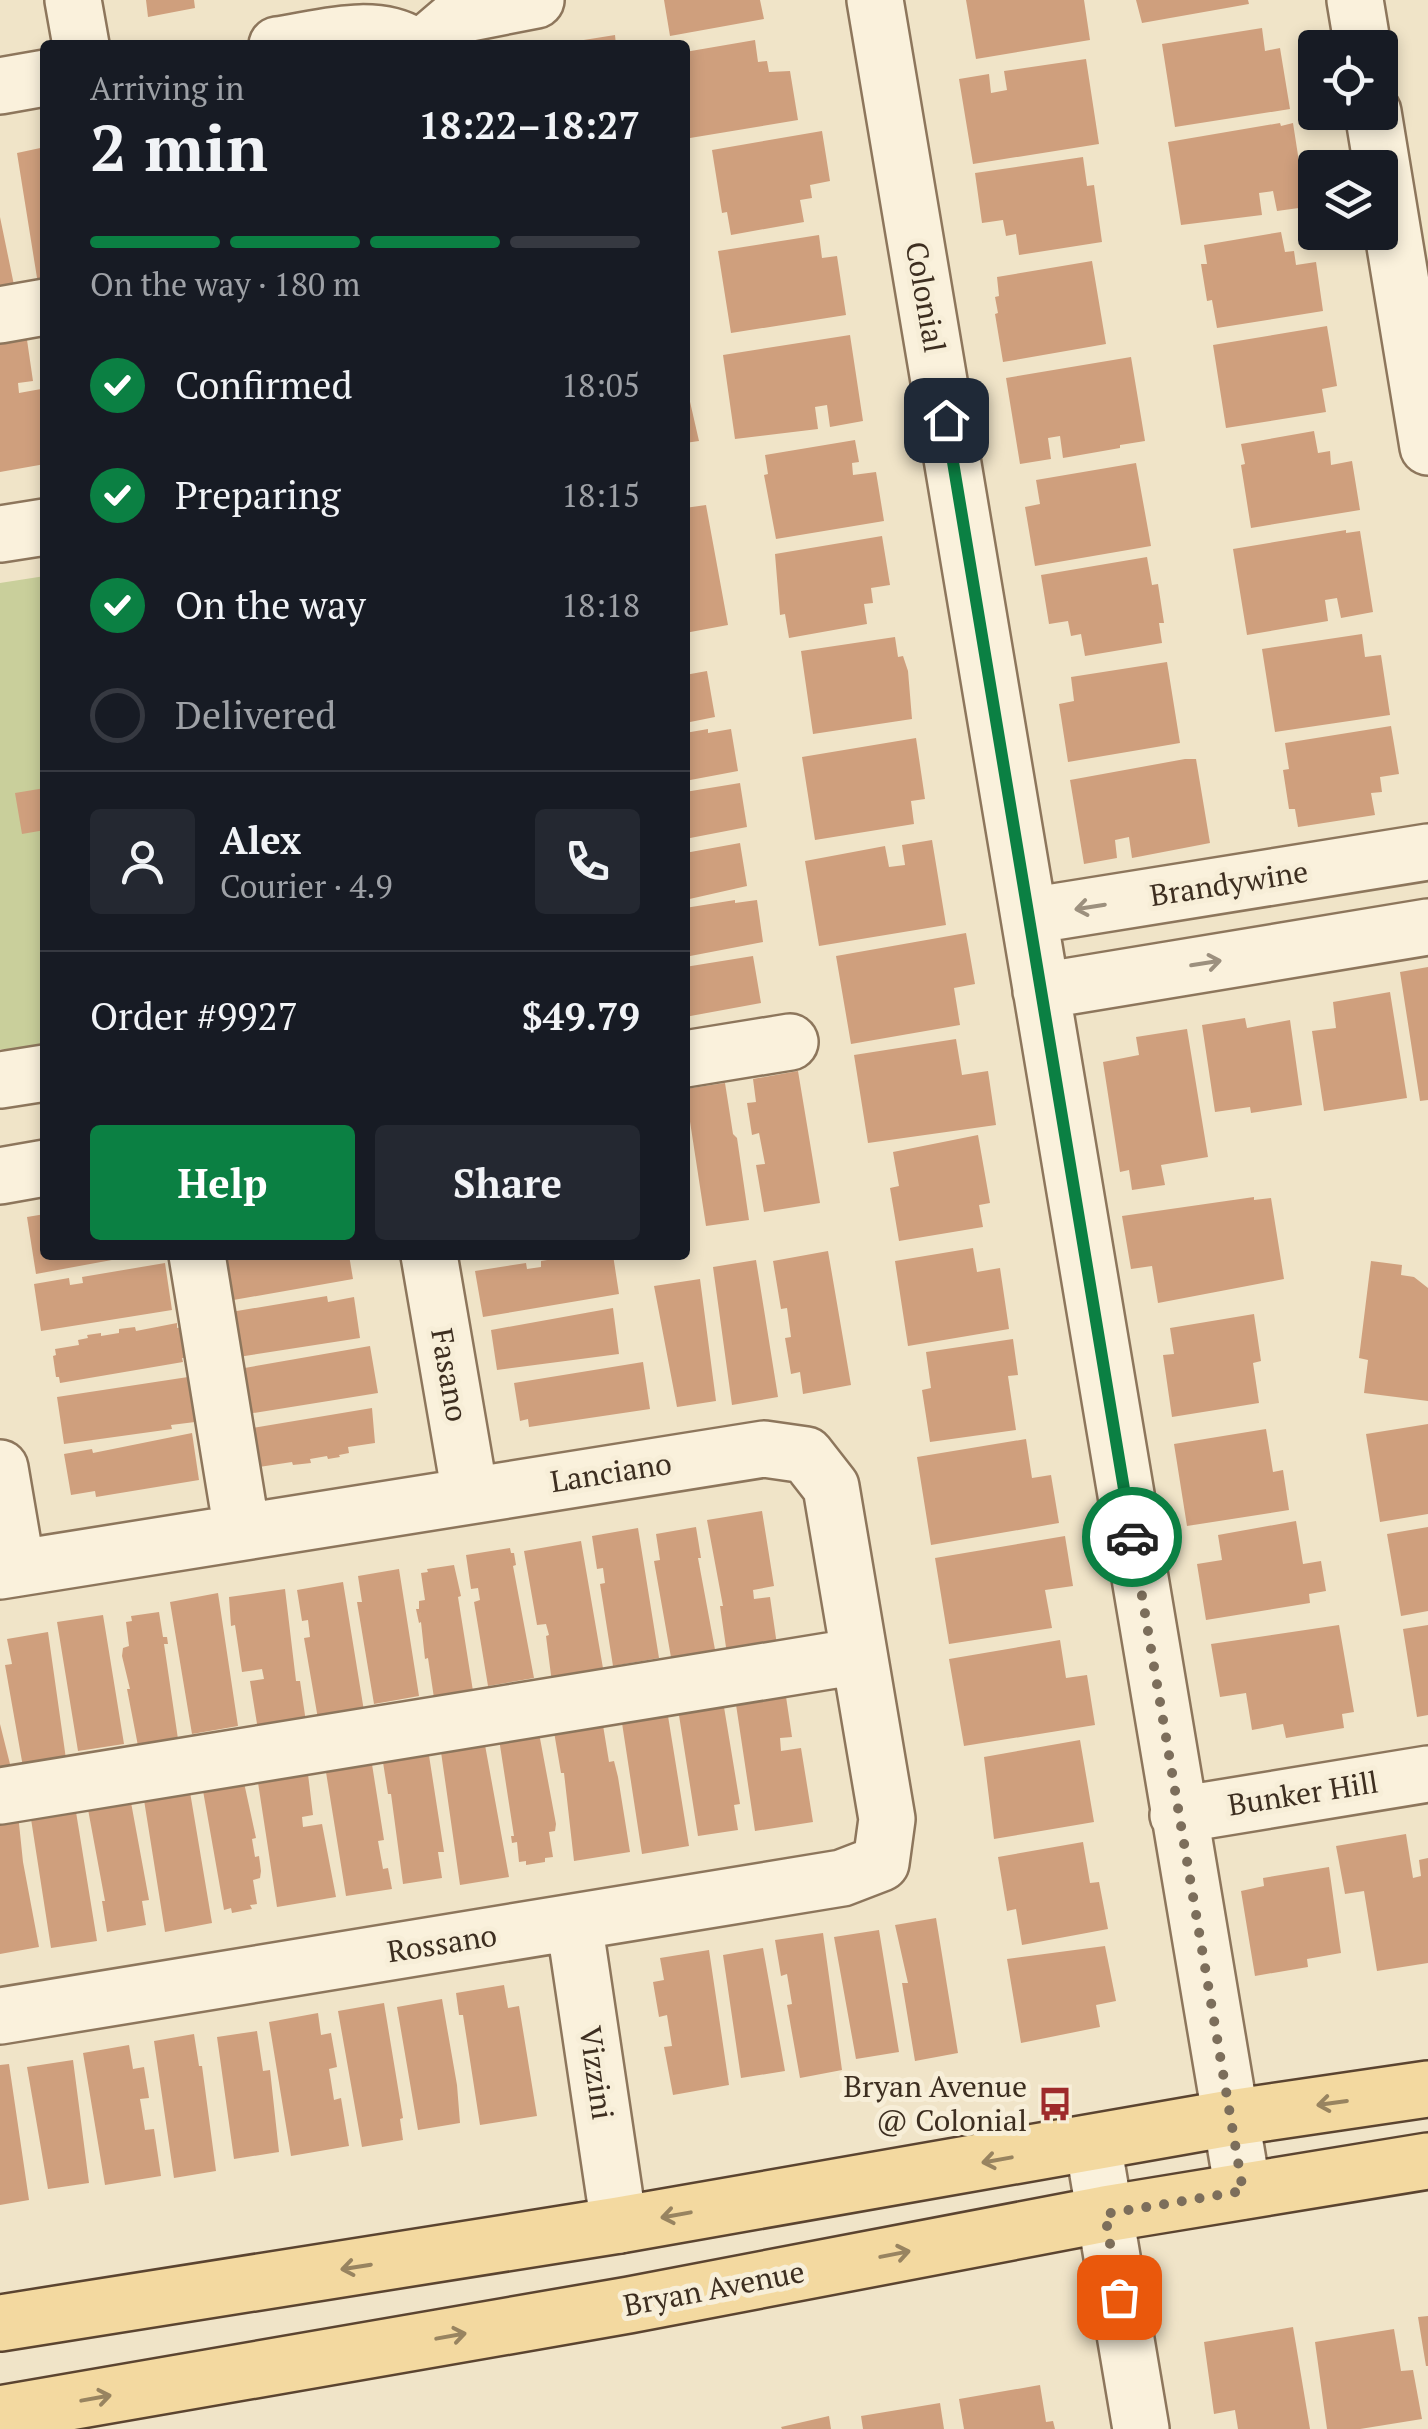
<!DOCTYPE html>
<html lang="en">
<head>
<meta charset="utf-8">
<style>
	body { margin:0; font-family:"PT Serif",serif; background:#242831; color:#f1f3f6; height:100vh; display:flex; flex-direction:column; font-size:38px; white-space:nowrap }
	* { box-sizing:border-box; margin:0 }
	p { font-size:32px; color:#9ea1a6 }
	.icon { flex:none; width:55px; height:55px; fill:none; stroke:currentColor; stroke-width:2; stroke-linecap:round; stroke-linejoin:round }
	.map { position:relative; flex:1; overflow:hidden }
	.sheet { position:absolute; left:40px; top:40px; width:650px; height:1220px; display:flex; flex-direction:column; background:#171b24; border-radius:10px; box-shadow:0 5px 15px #0003 }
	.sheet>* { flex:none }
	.buttons { position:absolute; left:1298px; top:30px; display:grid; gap:20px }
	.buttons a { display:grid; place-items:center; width:100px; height:100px; border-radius:10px; background:#171b24; box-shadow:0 5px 15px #0003; font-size:50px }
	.pin { position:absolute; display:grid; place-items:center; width:85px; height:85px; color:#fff; margin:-42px; border-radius:20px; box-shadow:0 5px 15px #0006 }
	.courier { position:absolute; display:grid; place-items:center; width:100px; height:100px; margin:-50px; border:8px solid #0b8043; border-radius:50%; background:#fff; color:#222; box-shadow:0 2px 12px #0007 }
	.headline em { font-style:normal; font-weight:600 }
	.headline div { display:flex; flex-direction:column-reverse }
	.headline { display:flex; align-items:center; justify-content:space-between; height:170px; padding:0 50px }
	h1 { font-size:65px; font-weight:600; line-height:75px }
	.bar { display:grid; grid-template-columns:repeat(4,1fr); gap:15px 10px; align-content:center; height:120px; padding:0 50px }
	.bar i { height:12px; border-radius:8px; background:#363941 }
	.bar .on { background:#0b8043 }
	.bar p { grid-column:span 4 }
	.line { display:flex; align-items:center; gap:25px; padding:0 50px; border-top:2px solid #363941 }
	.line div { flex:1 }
	.round { display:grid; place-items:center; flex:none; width:105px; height:105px; border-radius:10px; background:#242831 }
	ol { padding:0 50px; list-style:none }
	li { display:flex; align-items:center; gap:30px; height:110px }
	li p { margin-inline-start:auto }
	li .icon { padding:10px; border-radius:50%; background:#0b8043; color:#fff; stroke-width:4 }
	li:last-child { color:#9ea1a6 }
	li i { width:55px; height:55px; border:5px solid #363941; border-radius:50% }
	.cta { display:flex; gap:20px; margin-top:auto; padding:20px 50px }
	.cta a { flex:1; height:115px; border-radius:10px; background:#0b8043; color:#fff; font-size:40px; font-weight:600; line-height:115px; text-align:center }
	.cta a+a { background:#242831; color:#f1f3f6 }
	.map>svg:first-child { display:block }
	.green { fill:#c9cf9b }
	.building { fill:#cf9f7d }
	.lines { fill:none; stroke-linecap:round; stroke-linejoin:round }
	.minor-casing { stroke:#8d765c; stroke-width:60 }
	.major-casing { stroke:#5b4430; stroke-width:60 }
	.minor { stroke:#faf1dc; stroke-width:55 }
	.major { stroke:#f3d9a0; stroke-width:55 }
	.oneway { stroke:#9c907e }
	.oneway2 { stroke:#988460 }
	.done { stroke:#7c6e5b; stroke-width:10; stroke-dasharray:0 18 }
	.route { stroke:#0b8043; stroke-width:12 }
	.labels { text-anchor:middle; stroke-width:10; stroke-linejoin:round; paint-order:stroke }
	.street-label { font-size:30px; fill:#3d2e20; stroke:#f7eed8 }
	.poi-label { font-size:30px; fill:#3d2e20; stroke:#f7eed8; text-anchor:end }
</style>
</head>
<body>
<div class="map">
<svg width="1428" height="2429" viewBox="0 0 1428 2429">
	<rect width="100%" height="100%" fill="#f0e4c8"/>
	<!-- green -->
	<path class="green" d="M45,576V1045L12,1051L0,1049V583Z"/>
	<!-- building -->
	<path class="building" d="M146,0H194L195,8L148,17Z
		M664,0H760L764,19L670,36Z
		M966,0H1084L1090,40L976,59Z
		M1136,0H1248L1249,4L1142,23Z
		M1262,28L1265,51L1280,48L1290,109L1175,127L1162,44Z
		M615,35L616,45H566L565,43Z
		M755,40L758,62L767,61L769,72L790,71L798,120L690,138L685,110V52Z
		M1086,59L1099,144L973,164L959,79L989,74L991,93L1007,90L1004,71Z
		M1280,123L1281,126L1293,123L1306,207L1277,211L1273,191L1259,193L1262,215L1181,225L1168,142Z
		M822,131L830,181L810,185L812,198L800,200L804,222L731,235L727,212L722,213L712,150Z
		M45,147V283L38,284L17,153Z
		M1083,157L1087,186L1094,185L1102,242L1019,255L1016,234L1006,236L1003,220L982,223L975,173Z
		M0,217L14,285L0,291Z
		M1281,232L1285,252L1294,251L1296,265L1316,262L1323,311L1217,328L1212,300L1207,301L1201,264H1207L1204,245Z
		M819,235L822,258L837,256L846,315L731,333L718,251Z
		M1092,261L1106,344L1003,362L995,314L998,313L995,297L999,296L997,277Z
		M1327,326L1337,386L1322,389L1326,412L1226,428L1213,345Z
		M26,333L33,381L18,383L19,393L41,389L45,413V464L0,472V337Z
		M850,335L863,421L830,427L827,405L815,407L818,429L735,439L723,355Z
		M1131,357L1145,441L1120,445V448L1063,458L1060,436L1048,438L1051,459L1020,464L1006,378Z
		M685,380L699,441L685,443Z
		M1314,431L1318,453L1330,451L1331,465L1352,461L1360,510L1251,528L1241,465L1245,464L1241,444Z
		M855,440L859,462L852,463L853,475L876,472L884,521L776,539L764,475L768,474L765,455Z
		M1136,463L1151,546L1035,566L1025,507L1040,504L1036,480Z
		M706,505L728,625L685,633V508Z
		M1346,530V533L1360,531L1373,612L1341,618L1337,598L1325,600L1328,621L1247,635L1233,549Z
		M882,536L890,585L871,588L873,603L864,604L867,624L789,638L785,614L780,615L775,554Z
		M1147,557L1152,585L1158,584L1164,623H1159L1162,643L1085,656L1081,634L1071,636L1068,621L1049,624L1041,575Z
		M1362,634L1365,657L1381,655L1390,715L1275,732L1262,649Z
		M895,637L898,657L903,656L908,671L912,719L813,734L801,651Z
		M1167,662L1180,743L1068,762L1059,704L1074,701L1071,677Z
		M707,671L715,717L685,723V675Z
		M1391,726L1399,774L1380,777L1382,792L1371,793L1375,815L1298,827L1295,809H1289L1283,770L1289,769L1285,743Z
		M708,729V733L731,729L738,771L685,781V733Z
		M916,738L925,799L911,801L914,824L815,840L802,757Z
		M1185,759H1196L1210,843L1132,858L1129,837L1115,840L1117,858L1084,864L1070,780Z
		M740,783L747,827L685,839V792Z
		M45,788V830L22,834L15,793Z
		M932,840L946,925L819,946L805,861L885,846L889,867L905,865L902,845Z
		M740,843L747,886L685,900V853Z
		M735,900V903L757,900L763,942L685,957V908Z
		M966,933L975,984L954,988L960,1025L851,1044L836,956Z
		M753,956L761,1003L685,1017V967Z
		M1428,967V1100L1420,1101L1400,972Z
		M1390,992L1407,1098L1324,1111L1312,1031L1336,1028L1333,1002Z
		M1245,1018L1247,1028L1290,1020L1302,1105L1251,1113L1250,1107L1215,1112L1202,1025Z
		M1187,1029L1208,1157L1161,1165L1165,1185L1132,1190L1129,1170L1120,1172L1103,1062L1139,1055L1136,1037Z
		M956,1039L962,1075L988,1071L996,1125L868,1143L854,1055Z
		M798,1071L820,1203L764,1212L756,1165L765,1164L759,1133L752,1135L747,1103L756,1102L753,1079Z
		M725,1083L733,1134L737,1138L749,1220L706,1226L685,1089Z
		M978,1135L990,1203L979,1205L983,1227L899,1241L890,1188L899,1186L893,1152Z
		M1254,1197V1200L1271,1198L1284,1279L1158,1303L1152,1266L1131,1269L1122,1216Z
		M45,1214V1255L128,1257L36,1274L27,1217Z
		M973,1248L977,1272L1000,1268L1009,1329L908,1346L895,1261Z
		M828,1251L851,1385L803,1394L800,1372L791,1374L785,1338L791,1337L787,1308L781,1309L773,1261Z
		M220,1255H349L353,1279L222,1302Z
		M579,1255H613L619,1294L483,1317L475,1271L526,1263L527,1269L541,1267V1261Z
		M756,1260L778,1397L732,1405L713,1267Z
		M1371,1261L1402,1265L1401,1275L1414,1277L1428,1288V1401L1364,1393L1368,1360L1359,1358Z
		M165,1263L172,1310L41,1331L34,1284L69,1278L70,1285L83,1283L82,1277Z
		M700,1279L716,1401L677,1407L654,1286Z
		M327,1296L328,1302L354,1297L360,1338L232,1358L225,1313Z
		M613,1308L619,1354L497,1370L491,1330Z
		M1254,1314L1261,1361L1253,1363L1259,1403L1172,1417L1163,1355L1174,1354L1170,1328Z
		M177,1323V1328L181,1327L186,1358H182L183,1362L60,1383L59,1377H56L53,1356L56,1355L55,1349L79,1345L78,1340L88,1338L87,1335L101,1333V1336L119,1333V1329L135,1327L136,1331Z
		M1013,1339L1018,1375L1008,1376L1016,1430L930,1442L922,1390L931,1388L926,1352Z
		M370,1346L378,1393L247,1414L239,1369Z
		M643,1362L650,1409L529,1427L528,1419L520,1421L514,1383Z
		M188,1377L195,1422L171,1425L172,1429L64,1444L57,1397Z
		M372,1408L375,1443L348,1447L349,1453L339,1455L340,1457L328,1459L327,1456L310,1459L311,1463L293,1465L292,1462L252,1468L246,1429Z
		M1428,1424V1514L1380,1522L1366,1434Z
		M1266,1429L1273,1472L1283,1470L1289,1510L1187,1526L1174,1444Z
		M192,1433L199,1480L96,1497L95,1491L71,1495L64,1454L92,1449L93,1453Z
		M1026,1439L1032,1478L1051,1475L1059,1523L931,1545L917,1457Z
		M762,1511L774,1586L753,1590L754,1599L770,1597L777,1645L727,1654L720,1606H723L707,1520Z
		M1296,1521L1303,1564L1321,1561L1326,1591L1309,1594L1310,1603L1206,1620L1197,1564L1222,1560L1218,1535Z
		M696,1527L701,1558H698L716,1655L672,1663L654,1561L660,1560L656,1534Z
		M1428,1527V1611L1401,1616L1387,1534Z
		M638,1528L659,1658L613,1666L600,1584L605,1583L603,1568L597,1569L592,1536Z
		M1065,1536L1073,1586L1045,1590L1052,1628L949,1644L935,1558Z
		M581,1541L604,1674L552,1683L546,1636L549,1635L546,1624L537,1625L524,1551Z
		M510,1548L511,1553H514L516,1565L513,1566L534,1678L488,1686L474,1602L480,1600L478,1588L471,1589L466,1555Z
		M454,1565L461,1596L458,1597L473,1691L434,1698L428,1658L425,1659L421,1622L419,1623L416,1609H419V1601L425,1600L421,1573L428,1572L427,1569Z
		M399,1569L419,1696L374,1704L357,1602H362L358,1576Z
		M343,1582L364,1711L318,1719L304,1638L310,1637L308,1620L302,1621L297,1590Z
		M285,1589L296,1681H300L306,1722L258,1730L250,1681L264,1679L262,1669L242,1672L235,1625L231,1626L229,1597Z
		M218,1593L238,1726L192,1734L170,1602Z
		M159,1612L163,1637H167L168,1644H164L178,1739L143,1748L138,1746L127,1689H130L122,1656L123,1648L129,1646L126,1622L132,1621L131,1616Z
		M103,1615L124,1744L78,1751L57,1622Z
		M1339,1625L1354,1712L1342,1714L1344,1728L1286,1738L1283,1724L1252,1730L1246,1693L1220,1697L1211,1644Z
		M1428,1625V1715L1417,1717L1403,1629Z
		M48,1632L66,1759L23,1767L5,1665L12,1664L7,1639Z
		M1060,1640L1066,1678L1087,1675L1095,1725L964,1746L949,1659Z
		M785,1690L792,1737L780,1738L781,1751L801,1748L813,1822L755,1831L735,1698Z
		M723,1701L740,1804L734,1805L738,1830L698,1836L678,1709Z
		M668,1716L689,1846L642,1854L622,1723Z
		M602,1719L609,1762L614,1761L618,1777L630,1852L574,1861L564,1773H561L553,1726Z
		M0,1724L11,1768L0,1770Z
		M539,1733L556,1824L555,1831L549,1832L553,1857L545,1858V1862L526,1865V1861L519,1862L517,1842L512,1843L511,1836H514L499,1739Z
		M1080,1740L1094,1822L994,1839L984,1757Z
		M485,1745L509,1877L460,1885L441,1752Z
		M428,1749L444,1852H438L442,1878L403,1884L391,1794H388L382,1756Z
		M371,1758L384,1840L378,1841L383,1869L388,1868L392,1889L346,1896L325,1766Z
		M307,1766L313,1815L302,1817L303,1827L322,1824L336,1897L277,1907L257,1776Z
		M243,1778L256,1838L252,1839L255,1857L259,1856L261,1871L260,1878L253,1880L257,1904L250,1905L252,1909L232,1913L231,1908L224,1910L202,1785Z
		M190,1792L212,1923L165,1932L144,1800Z
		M130,1797L149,1900L142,1901L146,1925L107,1932L102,1901H105L87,1804Z
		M76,1812L97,1941L51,1948L31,1819Z
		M18,1814L23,1862L39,1947L0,1954V1817Z
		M1406,1834L1413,1878L1421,1876L1419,1860L1428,1858V1963L1377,1971L1364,1891L1345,1894L1336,1846Z
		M1083,1842L1090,1883L1099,1882L1108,1929L1022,1945L1016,1909L1007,1911L998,1857Z
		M1329,1867L1341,1953L1307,1959L1308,1967L1255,1976L1241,1891L1264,1886L1263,1878Z
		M936,1918L958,2053L915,2061L902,1983H908L895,1925Z
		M879,1930L899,2052L856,2059L834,1937Z
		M823,1933L842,2070L800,2078L787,2005L792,2004L787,1974L781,1976L775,1940Z
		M1105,1946L1116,2001L1096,2005L1100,2027L1021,2043L1007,1959Z
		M763,1948L785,2071L741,2078L723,1955Z
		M709,1950L729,2085L673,2095L664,2047L672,2046L667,2015L659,2017L653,1982L664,1980L660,1958Z
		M504,1985L508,2008L519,2006L537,2116L480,2125L463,2015H459L456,1993Z
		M442,1999L457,2085L460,2123L418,2130L397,2007Z
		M384,2003L403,2118L400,2119L403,2140L362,2147L338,2011Z
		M318,2013L321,2035L331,2033L337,2067L329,2069L334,2100L341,2098L349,2146L291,2156L269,2022Z
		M257,2031L263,2071L270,2070L279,2152L234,2159L217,2037Z
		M194,2034L199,2066H202L216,2171L174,2178L154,2041Z
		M129,2045L133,2069L144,2067L149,2098L140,2099L145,2130L154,2129L161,2176L105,2185L83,2053Z
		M73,2060L89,2183L48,2189L27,2067Z
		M9,2064L29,2200L0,2205V2065Z
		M1428,2316V2366H1426L1418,2317Z
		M1293,2327L1310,2429H1238L1235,2410L1214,2414L1204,2342Z
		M1394,2329L1401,2371L1413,2370L1422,2419L1360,2429H1327L1315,2342Z
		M1040,2385L1046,2422L1053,2421L1055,2429H964L959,2399Z
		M940,2403L944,2429H863L861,2416Z
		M829,2416L831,2429H782L781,2427Z"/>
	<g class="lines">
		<!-- minor casing -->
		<g class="minor-casing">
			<path id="minor" d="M73,0L81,45
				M875,0L1243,2191
				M1355,0L1363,48
				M277,45C319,39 374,21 412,45
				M425,45L460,15L536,0
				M0,86L45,78
				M1373,112L1428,447
				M0,315L45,307
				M0,534L45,527
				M1029,916L1428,852
				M1041,991L1428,927
				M685,1059L790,1042
				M0,1080L45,1073
				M0,1176L45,1168
				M197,1255L242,1531
				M429,1255L470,1494
				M0,1468L17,1568
				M0,1571L764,1449L806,1455L831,1487L887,1819L881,1863L842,1878L0,2016
				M0,1796L859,1656
				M1178,1815L1428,1774
				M574,1922L619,2225
				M1093,2144L1141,2429"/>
		</g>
		<!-- major casing -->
		<g class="major-casing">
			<path id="major" d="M0,2323L619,2225L1230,2118L1428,2089
				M0,2414L629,2305L1105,2214L1428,2161"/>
		</g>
		<!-- minor -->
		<use href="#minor" class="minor"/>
		<!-- major -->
		<use href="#major" class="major"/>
	</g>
	<!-- one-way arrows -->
	<defs><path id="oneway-shaft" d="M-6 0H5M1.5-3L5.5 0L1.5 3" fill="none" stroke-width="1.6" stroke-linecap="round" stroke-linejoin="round" transform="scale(2.5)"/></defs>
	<g class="oneway">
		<use href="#oneway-shaft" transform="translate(1090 907) rotate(171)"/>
		<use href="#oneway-shaft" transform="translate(1206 963) rotate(-9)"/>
	</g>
	<g class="oneway2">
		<use href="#oneway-shaft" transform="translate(1332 2103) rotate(172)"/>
		<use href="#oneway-shaft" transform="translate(997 2160) rotate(170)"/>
		<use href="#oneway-shaft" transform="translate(676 2215) rotate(170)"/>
		<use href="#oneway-shaft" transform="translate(895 2254) rotate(-11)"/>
		<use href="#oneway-shaft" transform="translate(356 2267) rotate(171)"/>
		<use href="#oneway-shaft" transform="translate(451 2336) rotate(-10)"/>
		<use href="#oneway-shaft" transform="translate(96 2398) rotate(-10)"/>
	</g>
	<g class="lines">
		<!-- done -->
		<path class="done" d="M1119,2297L1105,2214L1243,2191L1132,1537"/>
		<!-- route -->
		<path class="route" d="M946,420L1132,1537"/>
	</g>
	<!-- icons -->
	<defs>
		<g id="bus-bare" transform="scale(2.7)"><path d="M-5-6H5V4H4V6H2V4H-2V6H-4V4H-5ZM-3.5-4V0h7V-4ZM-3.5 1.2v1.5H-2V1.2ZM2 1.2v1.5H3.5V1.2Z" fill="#9e2a2b" stroke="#f7eed8" stroke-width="2.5" paint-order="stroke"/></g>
	</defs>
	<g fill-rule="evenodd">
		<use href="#bus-bare" x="1055" y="2104"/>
	</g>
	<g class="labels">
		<!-- street labels -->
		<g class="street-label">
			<text transform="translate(925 297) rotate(80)" y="10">Colonial</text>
			<text transform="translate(1229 884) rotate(-9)" y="10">Brandywine</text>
			<text transform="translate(449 1375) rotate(80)" y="10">Fasano</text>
			<text transform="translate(611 1473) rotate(-9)" y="10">Lanciano</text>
			<text transform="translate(1303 1794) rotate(-9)" y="10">Bunker Hill</text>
			<text transform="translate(442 1944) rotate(-9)" y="10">Rossano</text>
			<text transform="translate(596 2073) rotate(82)" y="10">Vizzini</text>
			<text transform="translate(714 2289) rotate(-11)" y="10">Bryan Avenue</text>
		</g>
		<!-- poi labels -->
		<g class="poi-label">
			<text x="1027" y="2097">Bryan Avenue<tspan x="1027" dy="34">@ Colonial</tspan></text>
		</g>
	</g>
</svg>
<div class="buttons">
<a><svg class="icon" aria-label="locate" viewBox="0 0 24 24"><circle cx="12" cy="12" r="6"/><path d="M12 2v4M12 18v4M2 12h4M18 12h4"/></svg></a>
<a><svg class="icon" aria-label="layers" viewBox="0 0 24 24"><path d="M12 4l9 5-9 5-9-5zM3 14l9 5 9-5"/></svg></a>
</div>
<div class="pin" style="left:1119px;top:2297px;background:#ea580c"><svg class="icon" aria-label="bag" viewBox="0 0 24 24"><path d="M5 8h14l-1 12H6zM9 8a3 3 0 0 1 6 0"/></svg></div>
<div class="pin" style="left:946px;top:420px;background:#1f2937"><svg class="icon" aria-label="home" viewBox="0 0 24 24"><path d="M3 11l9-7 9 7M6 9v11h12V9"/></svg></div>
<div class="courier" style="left:1132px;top:1537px"><svg class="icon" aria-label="car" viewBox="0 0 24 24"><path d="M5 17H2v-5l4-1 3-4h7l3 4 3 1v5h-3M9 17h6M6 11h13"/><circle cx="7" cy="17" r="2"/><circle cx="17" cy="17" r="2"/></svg></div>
<section class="sheet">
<div class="headline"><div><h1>2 min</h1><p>Arriving in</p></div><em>18:22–18:27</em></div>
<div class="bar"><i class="on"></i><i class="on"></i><i class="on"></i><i></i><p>On the way · 180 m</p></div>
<ol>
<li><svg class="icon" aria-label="check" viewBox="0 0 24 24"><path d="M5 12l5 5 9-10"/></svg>Confirmed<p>18:05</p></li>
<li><svg class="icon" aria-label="check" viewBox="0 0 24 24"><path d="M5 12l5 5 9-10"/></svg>Preparing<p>18:15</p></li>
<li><svg class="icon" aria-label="check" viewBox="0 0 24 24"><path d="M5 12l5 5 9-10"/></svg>On the way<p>18:18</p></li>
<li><i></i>Delivered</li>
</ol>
<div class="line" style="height:180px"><a class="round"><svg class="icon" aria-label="person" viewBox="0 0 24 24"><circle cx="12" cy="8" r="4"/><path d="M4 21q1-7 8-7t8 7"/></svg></a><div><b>Alex</b><p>Courier · 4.9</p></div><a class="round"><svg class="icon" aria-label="phone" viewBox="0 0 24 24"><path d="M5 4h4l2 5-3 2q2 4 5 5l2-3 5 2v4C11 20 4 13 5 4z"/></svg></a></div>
<div class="line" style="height:130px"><div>Order #9927</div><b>$49.79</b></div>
<div class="cta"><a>Help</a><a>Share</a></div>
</section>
</div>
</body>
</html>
